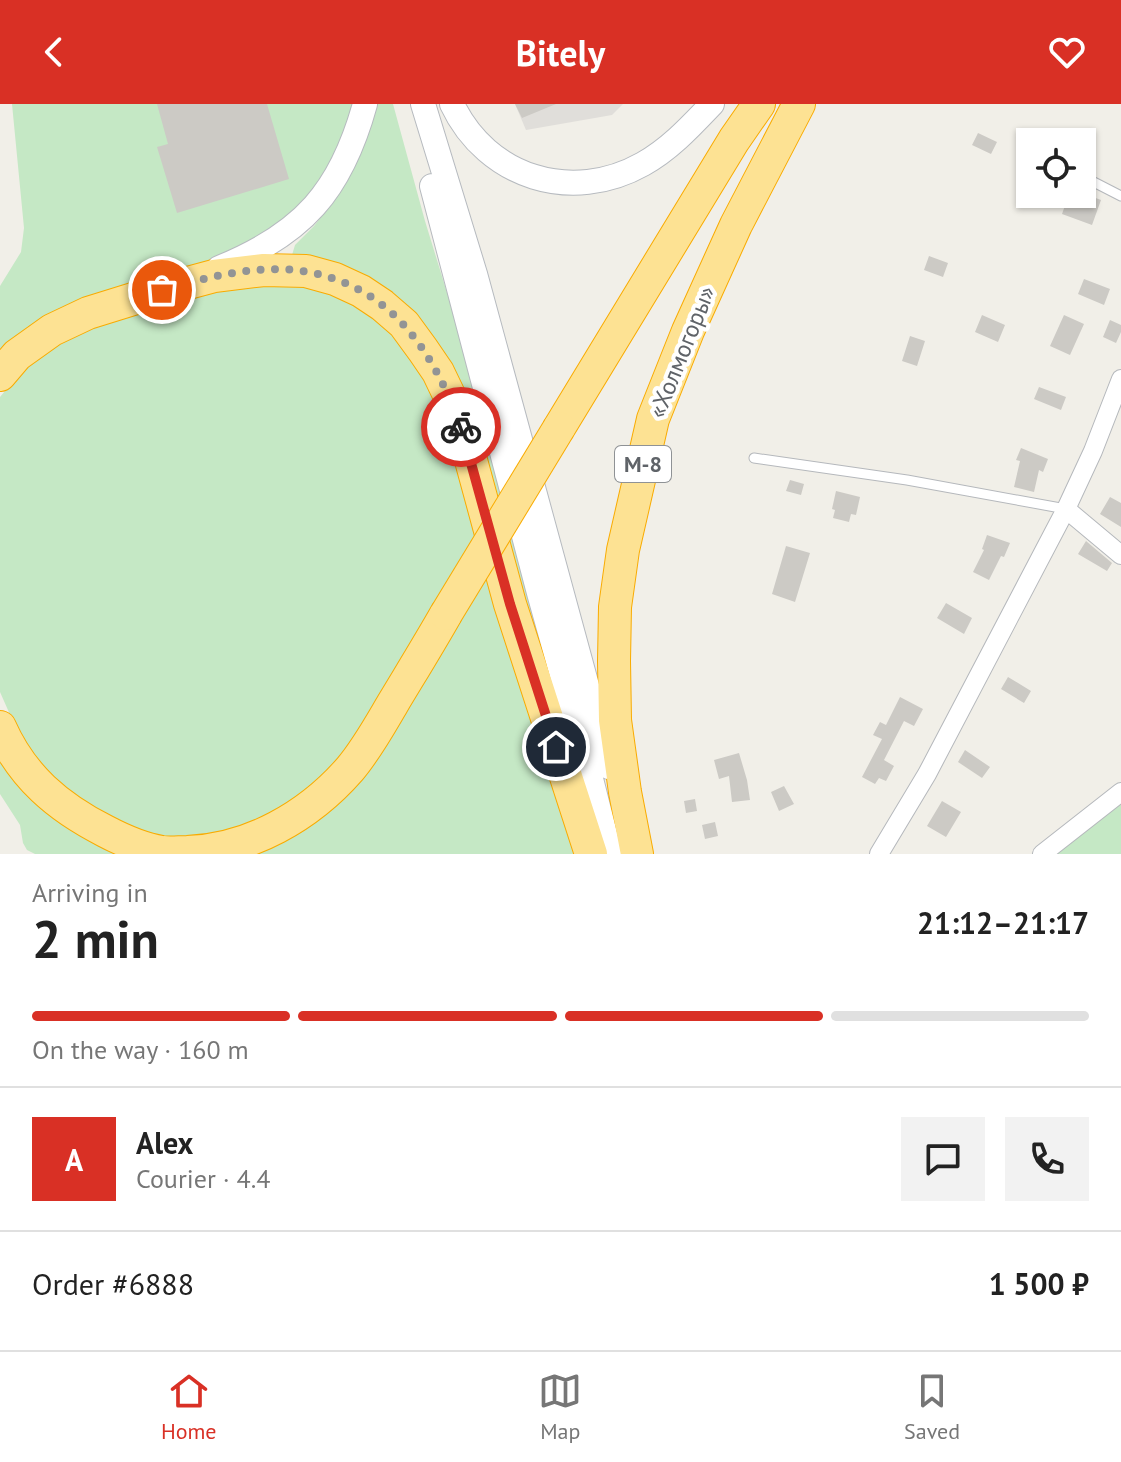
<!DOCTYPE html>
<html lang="en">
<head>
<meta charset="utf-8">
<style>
	body { margin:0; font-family:"PT Sans",sans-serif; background:#f2f2f2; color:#222; height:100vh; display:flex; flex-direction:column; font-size:30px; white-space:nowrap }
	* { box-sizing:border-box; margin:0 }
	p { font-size:26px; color:#767676 }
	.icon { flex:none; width:44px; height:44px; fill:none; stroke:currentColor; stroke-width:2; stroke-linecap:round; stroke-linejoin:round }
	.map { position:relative; height:750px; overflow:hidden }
	.side { display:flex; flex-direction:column; background:#fff; flex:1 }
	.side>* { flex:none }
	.buttons { position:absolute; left:1016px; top:24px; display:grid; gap:16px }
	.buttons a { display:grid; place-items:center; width:80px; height:80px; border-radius:0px; background:#fff; box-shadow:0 2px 6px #0004; font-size:40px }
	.pin { position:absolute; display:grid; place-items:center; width:68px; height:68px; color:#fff; margin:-34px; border:4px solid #fff; border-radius:50%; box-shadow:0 2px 8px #0007 }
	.courier { position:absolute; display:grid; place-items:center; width:80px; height:80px; margin:-40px; border:6px solid #d93025; border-radius:50%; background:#fff; color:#222; box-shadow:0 2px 10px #0007 }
	.overview em { font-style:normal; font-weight:700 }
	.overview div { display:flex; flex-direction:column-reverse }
	.overview { display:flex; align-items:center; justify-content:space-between; height:136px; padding:0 32px }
	h1 { font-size:52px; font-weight:700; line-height:60px }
	.bar { display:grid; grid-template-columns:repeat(4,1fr); gap:12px 8px; align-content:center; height:96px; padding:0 32px }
	.bar i { height:10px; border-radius:6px; background:#e0e0e0 }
	.bar .current { background:#d93025 }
	.bar p { grid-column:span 4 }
	.line { display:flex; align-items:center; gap:20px; padding:0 32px; border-top:2px solid #e0e0e0 }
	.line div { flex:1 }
	.round { display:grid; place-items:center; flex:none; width:84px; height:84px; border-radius:0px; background:#f2f2f2 }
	header { display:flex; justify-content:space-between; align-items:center; height:104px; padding:0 32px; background:#d93025; color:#fff; font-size:36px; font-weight:700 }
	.tabs { display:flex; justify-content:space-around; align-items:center; height:112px; border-top:2px solid #e0e0e0; background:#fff; font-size:22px; color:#767676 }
	.tabs a { display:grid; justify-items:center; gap:4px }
	.tabs .current { color:#d93025 }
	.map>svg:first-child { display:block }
	.industrial { fill:#e0deda }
	.green { fill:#c5e8c5 }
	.building { fill:#cccac5 }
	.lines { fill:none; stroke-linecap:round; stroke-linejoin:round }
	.lane-casing { stroke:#b5b8bc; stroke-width:11 }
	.street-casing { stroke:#b5b8bc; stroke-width:20 }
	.secondary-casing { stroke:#b6babf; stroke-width:26 }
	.highway-casing { stroke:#f9ab00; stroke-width:34 }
	.lane { stroke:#fff; stroke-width:9 }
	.street { stroke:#fff; stroke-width:18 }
	.secondary { stroke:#fff; stroke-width:24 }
	.highway { stroke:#fde293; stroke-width:32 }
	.highway-bridge-casing { stroke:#f9ab00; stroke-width:34; stroke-linecap:butt }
	.highway-bridge { stroke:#fde293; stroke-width:32 }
	.done { stroke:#929495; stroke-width:8; stroke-dasharray:0 14.4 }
	.route { stroke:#d93025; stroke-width:10 }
	.labels { text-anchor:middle; stroke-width:8; stroke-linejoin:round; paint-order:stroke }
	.shield { fill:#fff; stroke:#8f9295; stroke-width:2 }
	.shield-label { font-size:22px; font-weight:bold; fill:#5f6368 }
	.street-label { font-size:24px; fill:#5f6368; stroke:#fff }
</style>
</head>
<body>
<header><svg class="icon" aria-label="back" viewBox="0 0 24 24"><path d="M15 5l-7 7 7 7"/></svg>Bitely<svg class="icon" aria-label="heart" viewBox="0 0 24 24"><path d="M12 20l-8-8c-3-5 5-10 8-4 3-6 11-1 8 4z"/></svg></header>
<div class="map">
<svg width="1121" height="750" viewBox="0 0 1121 750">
	<rect width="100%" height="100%" fill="#f1efe8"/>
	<!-- industrial -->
	<path class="industrial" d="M515,0H623L612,11L526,26Z"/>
	<!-- green -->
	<path class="green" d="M12,0H357L346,34L317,87L267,132L0,251V182L21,148L24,124Z
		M375,0H393L425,117L464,244L588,699L449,264L292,151L295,141L314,122L331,100Z
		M270,180L310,182L358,200L394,231L413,254L437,298L579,750H246L341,657L292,701L229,731L163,736L136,727L79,697L38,660L15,622L0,588V293L26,262L59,238L162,195Z
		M0,648L126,750H35L27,746L23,739L20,721L0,690Z
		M1121,698V750H1055Z"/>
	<!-- building -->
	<path class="building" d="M157,0H267L289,75L177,109L157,43L168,40Z
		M515,0H556L522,14Z
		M978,29L997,38L991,50L972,41Z
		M1030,44V78L1017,72Z
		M1069,90H1085L1101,96L1092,121L1062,110Z
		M929,152L948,159L943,173L924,166Z
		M1084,175L1110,185L1104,201L1078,190Z
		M982,211L1005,221L998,238L975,228Z
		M1064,211L1084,220L1070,251L1050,242Z
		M1110,216L1121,221V228L1116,239L1103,233Z
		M910,232L925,237L917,262L902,257Z
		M1039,283L1066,293L1061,306L1034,295Z
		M1021,344L1048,355L1043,368L1039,366L1034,388L1014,383L1020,357L1016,356Z
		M790,376L804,380L801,391L786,387Z
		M836,387L860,393L856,411L851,410L849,418L833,414L835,406L832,405Z
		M1110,393L1121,399V423L1100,410Z
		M987,431L1010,439L1004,453L1001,452L989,476L973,468L984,446L982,445Z
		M1086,437L1112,459L1107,467L1078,450Z
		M786,442L810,449L795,498L772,490Z
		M946,499L972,514L964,530L937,514Z
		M1008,573L1031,587L1024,599L1001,585Z
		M900,593L923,605L914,622L904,617L884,656L894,662L886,677L879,674L875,680L862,673L882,635L873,631L880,618L886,621Z
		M965,646L990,663L982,674L958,658Z
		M739,649L747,676L750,696L732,698L729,672L719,675L714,656Z
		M784,682L794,700L779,707L771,688Z
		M695,695L697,707L686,709L684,697Z
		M942,697L961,708L946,733L927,722Z
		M715,718L718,732L705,735L702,721Z"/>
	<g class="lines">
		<!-- lane casing -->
		<g class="lane-casing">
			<path id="lane" d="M1082,72L1121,92
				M754,354L907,376L1066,405"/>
		</g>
		<!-- street casing -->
		<g class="street-casing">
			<path id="street" d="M1066,405L1121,451
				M879,750L927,670L1066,405L1093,347L1121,275
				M1042,750L1121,688"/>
		</g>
		<!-- secondary casing -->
		<g class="secondary-casing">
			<path id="secondary" d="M423,0L475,170L609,663
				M452,0C487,74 572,100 643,60C670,45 691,22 712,0
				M432,82L539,489L590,671L610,750
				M219,164C303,130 341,87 365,0"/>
		</g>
		<!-- highway casing -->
		<g class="highway-casing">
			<path id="highway" d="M0,271L17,251L52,226L88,209L162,186L214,172L264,166L306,167L335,175L361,187L382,201L404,220L423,246L438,268L450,293L466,338L510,500L591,750
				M559,324L734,36L759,0
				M0,623C22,673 58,703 105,727C124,737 142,745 162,748C170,749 179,748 187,748C250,746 309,712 350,665C367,645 380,621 393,599C411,569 429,540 446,510
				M637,750L625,688L615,616L614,557L615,503L623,446L653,315L688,227L736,121L799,0"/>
		</g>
		<!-- lane -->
		<use href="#lane" class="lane"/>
		<!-- street -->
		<use href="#street" class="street"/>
		<!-- secondary -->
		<use href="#secondary" class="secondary"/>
		<!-- highway -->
		<use href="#highway" class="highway"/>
		<!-- highway-bridge casing -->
		<g class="highway-bridge-casing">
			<path id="highway-bridge" d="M446,510L559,324"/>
		</g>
		<!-- highway-bridge -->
		<use href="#highway-bridge" class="highway-bridge"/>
	</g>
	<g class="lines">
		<!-- done -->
		<path class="done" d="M162,186C208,173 260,159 308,168C392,183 434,249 461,323"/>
		<!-- route -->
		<path class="route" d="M461,323L510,500L556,643"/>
	</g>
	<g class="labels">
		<!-- shield labels -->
		<rect class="shield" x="615" y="342" width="56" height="36" rx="6"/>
		<g class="shield-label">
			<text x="643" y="368">М-8</text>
		</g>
		<!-- street labels -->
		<g class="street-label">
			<text transform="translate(682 248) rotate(-68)" y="8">«Холмогоры»</text>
		</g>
	</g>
</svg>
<div class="buttons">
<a><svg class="icon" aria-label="locate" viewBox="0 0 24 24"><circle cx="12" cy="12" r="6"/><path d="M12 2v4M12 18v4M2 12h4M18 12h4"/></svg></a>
</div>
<div class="pin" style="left:162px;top:186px;background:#ea580c"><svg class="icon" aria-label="bag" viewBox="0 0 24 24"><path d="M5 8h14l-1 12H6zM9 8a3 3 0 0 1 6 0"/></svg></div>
<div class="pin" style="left:556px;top:643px;background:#1f2937"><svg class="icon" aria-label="home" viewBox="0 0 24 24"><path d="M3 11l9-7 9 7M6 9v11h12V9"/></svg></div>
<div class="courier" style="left:461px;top:323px"><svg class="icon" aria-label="bike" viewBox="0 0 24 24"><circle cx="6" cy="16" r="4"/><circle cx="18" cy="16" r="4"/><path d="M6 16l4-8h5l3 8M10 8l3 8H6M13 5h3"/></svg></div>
</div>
<section class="side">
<div class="overview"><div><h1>2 min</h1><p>Arriving in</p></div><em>21:12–21:17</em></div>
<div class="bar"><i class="current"></i><i class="current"></i><i class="current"></i><i></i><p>On the way · 160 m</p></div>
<div class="line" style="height:144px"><b class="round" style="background:#d93025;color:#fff">A</b><div><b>Alex</b><p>Courier · 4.4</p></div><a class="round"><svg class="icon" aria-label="chat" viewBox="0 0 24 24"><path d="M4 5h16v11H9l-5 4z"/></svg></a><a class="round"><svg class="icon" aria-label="phone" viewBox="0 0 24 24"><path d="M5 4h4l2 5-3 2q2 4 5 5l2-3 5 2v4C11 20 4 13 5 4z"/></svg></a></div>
<div class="line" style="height:104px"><div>Order #6888</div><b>1 500 ₽</b></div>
</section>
<nav class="tabs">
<a class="current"><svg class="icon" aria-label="home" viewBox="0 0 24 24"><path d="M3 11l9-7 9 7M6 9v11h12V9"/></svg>Home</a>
<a><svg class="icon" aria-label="map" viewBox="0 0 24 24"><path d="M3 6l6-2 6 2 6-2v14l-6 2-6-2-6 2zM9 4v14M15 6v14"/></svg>Map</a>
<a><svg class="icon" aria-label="saved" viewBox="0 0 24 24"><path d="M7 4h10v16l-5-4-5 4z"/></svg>Saved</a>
</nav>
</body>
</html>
